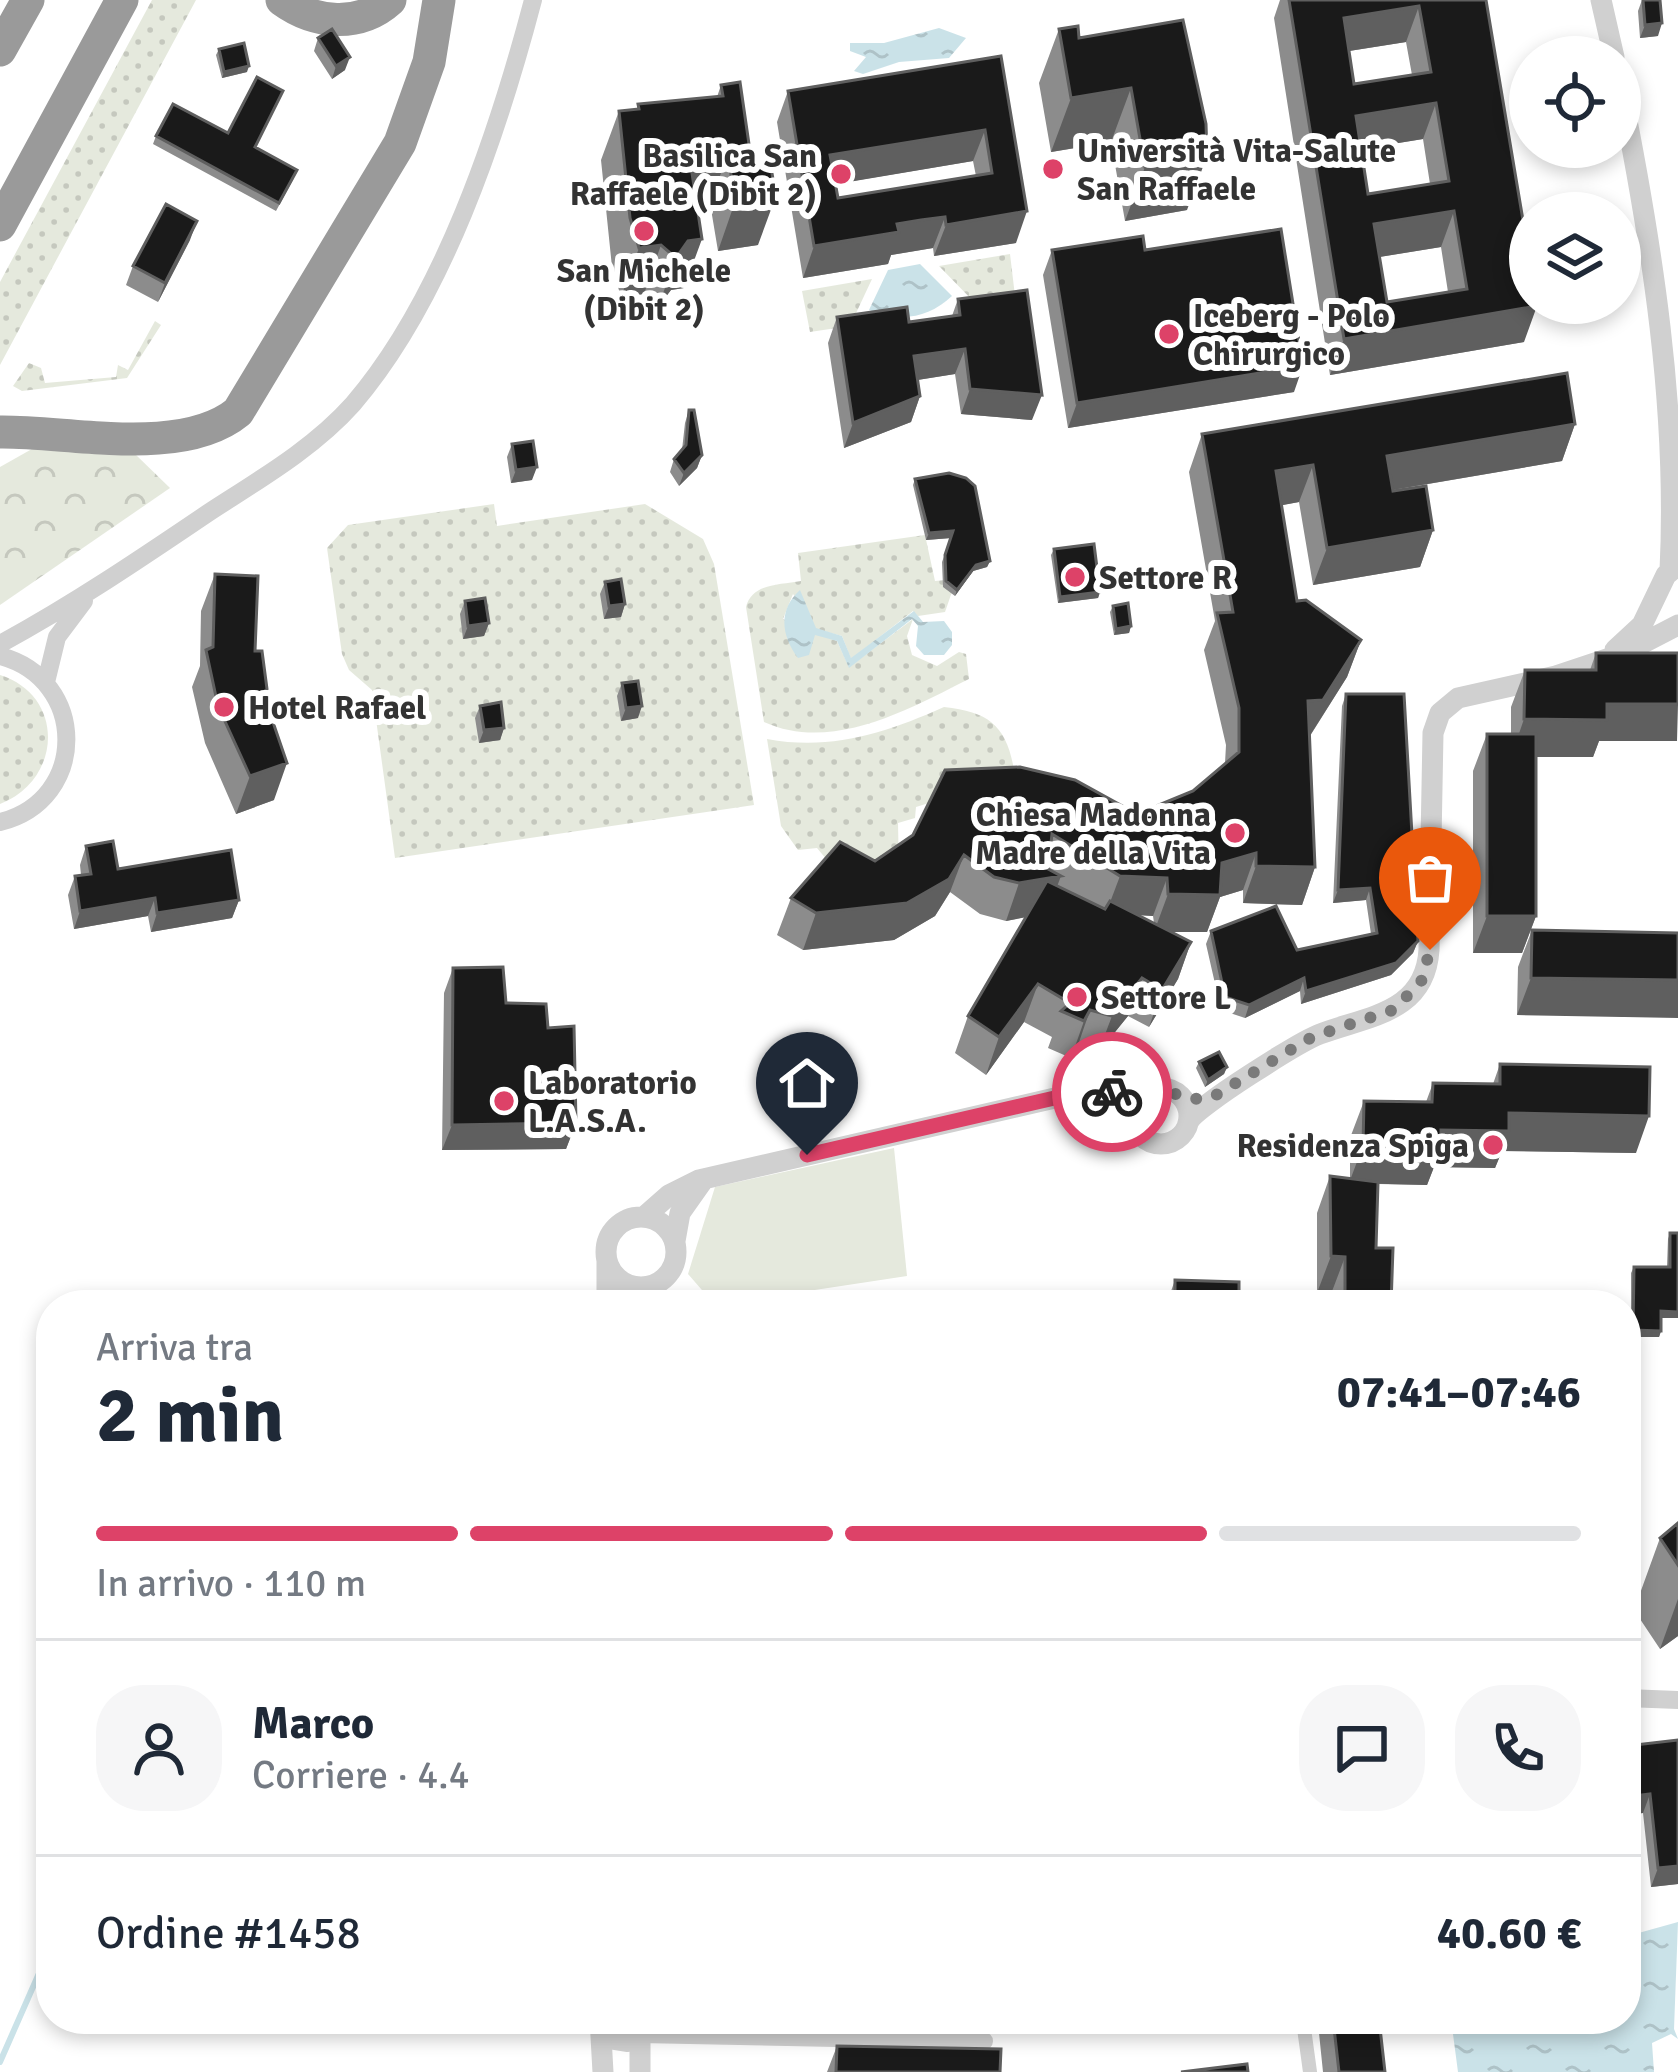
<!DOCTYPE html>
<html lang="it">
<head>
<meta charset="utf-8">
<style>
	body { margin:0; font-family:Signika,sans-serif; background:#f6f6f7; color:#1f2937; height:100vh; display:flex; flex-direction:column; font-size:45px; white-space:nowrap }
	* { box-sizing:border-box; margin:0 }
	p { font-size:39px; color:#747a83 }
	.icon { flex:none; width:66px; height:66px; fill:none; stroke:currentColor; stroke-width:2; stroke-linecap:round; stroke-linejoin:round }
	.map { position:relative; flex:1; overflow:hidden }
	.panel { position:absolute; left:36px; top:1290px; width:1605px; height:744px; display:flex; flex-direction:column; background:#fff; border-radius:48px; box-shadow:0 6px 18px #0003 }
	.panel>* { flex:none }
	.controls { position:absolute; left:1509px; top:36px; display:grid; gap:24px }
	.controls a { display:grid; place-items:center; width:132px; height:132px; border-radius:50%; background:#fff; box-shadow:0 6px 18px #0003; font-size:60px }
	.pin { position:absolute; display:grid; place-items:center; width:102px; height:102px; color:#fff; margin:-123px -51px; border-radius:50% 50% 50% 0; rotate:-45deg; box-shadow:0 0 12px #0007 }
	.pin .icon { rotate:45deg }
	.courier { position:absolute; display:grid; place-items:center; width:120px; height:120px; margin:-60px; border:9px solid #dd4268; border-radius:50%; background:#fff; color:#222; box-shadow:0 3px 15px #0007 }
	.summary em { font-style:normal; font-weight:700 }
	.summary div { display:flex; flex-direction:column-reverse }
	.summary { display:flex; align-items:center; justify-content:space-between; height:204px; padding:0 60px }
	h1 { font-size:78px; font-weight:700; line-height:90px }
	.bar { display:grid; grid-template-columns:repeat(4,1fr); gap:18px 12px; align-content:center; height:144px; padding:0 60px }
	.bar i { height:15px; border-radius:9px; background:#e0e1e3 }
	.bar .on { background:#dd4268 }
	.bar p { grid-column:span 4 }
	.line { display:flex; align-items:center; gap:30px; padding:0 60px; border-top:3px solid #e0e1e3 }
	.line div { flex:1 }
	.round { display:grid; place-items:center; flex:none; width:126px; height:126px; border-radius:48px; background:#f6f6f7 }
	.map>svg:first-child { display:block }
	.grass { fill:url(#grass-dots) }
	.forest { fill:url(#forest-crowns) }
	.park { fill:#e5e9dd }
	.water { fill:url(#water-ripples) }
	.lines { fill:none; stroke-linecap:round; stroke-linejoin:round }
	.stream { stroke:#cae2e8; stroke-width:6 }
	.pedestrian { stroke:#d0d0d0; stroke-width:14 }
	.minor { stroke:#d0d0d0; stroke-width:18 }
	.tertiary { stroke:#d0d0d0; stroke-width:21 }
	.motorway { stroke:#9a9a9a; stroke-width:33 }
	.wall { fill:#8c8c8c; fill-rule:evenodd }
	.shaded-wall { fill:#5f5f5f }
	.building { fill:#1a1a1a; stroke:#5f5f5f; stroke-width:3; fill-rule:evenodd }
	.done { stroke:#7a7a7a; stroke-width:12; stroke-dasharray:0 21.6 }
	.route { stroke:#dd4268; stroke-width:15 }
	.poi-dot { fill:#dd4268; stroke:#fff; stroke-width:4.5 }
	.labels { text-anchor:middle; stroke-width:12; stroke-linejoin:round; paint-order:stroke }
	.poi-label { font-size:33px; font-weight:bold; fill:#333; stroke:#fff; text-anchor:start }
</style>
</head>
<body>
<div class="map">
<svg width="1678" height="2072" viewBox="0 0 1678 2072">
	<defs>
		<pattern id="grass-dots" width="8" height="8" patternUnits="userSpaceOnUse" patternTransform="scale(3)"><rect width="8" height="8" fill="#e5e9dd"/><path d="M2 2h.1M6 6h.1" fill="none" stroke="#c5c8be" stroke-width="1.8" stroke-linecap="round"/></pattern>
		<pattern id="forest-crowns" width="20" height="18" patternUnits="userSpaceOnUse" patternTransform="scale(3)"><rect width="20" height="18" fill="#e5e9dd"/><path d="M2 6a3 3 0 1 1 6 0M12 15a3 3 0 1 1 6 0" fill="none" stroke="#c5c8be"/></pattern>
		<pattern id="water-ripples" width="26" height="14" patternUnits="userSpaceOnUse" patternTransform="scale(3)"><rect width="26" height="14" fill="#cae2e8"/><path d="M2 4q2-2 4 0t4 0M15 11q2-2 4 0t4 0" fill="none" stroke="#aec2c7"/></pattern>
	</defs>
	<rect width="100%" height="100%" fill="#fff"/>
	<!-- grass -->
	<path class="grass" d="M152,0H196L0,365V282Z
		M1010,254L1015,296L975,303L939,266Z
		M872,279L850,326L810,332L802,291Z
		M155,321L161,325L127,378L22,391L13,386L29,363L41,368L45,383L116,377L118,365L128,370Z
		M494,504L497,526L645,504L703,539L714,564L754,805L395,858L372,690L349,670L342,654L327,548L348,525Z
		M925,535L935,581L946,580L954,586L945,612L918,616L913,611L851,659L842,636L816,629L793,594L783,619L837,641L849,667L913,619L907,636L912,655L937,666L959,652L966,654L969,679C909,709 832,753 764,722L746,607C752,583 780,585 801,581L798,553Z
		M0,675C66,696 62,780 0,804Z
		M944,707C992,712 1008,728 1015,776L916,807L915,818L898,823L899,872L827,860L817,848L798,850L781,826L767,739C831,751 886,733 944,707Z"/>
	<!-- forest -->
	<path class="forest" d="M39,445L134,453L170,488L0,605V467Z"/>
	<!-- park -->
	<path class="park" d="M894,1148L907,1276L715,1305L688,1274L715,1187Z"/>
	<!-- water -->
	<path class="water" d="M939,28L966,38L949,58L899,62L863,74L854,71L866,57L850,51V43H884Z
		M920,264L952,296C927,319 901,322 869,310L888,270Z
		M800,590L816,628L842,636L851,658L914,611L923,622L944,621L952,632V645L944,655H924L916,646L918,626L912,619L849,668L837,641L815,635L809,655L798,658C781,635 778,610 800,590Z
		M1636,1874L1641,1901L1630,1922L1635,1934L1678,1922L1674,2029L1678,2039L1671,2034L1652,2043L1654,2072H1458L1451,2019H1626V1875Z"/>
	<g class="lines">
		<!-- stream -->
		<path class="stream" d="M0,2062L51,1946"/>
		<!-- pedestrian -->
		<path class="pedestrian" d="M1310,2072L1303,2021L1314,2019"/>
		<!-- minor -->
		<path class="minor" d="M0,644C72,605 140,559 208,513C257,481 313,449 353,404C443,299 498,133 533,0
			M0,656C88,679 89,800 0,822
			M46,682L57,637L84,601
			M1626,1698L1678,1700
			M600,2026L629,2022L640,2034
			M640,2034L984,2041
			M603,2039L628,2043L640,2034"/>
		<!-- tertiary -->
		<path class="tertiary" d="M1601,0L1614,57
			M1620,85C1652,244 1678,409 1670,571
			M1615,650L1642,625L1666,575L1677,566
			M1133 1116a28 28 0 1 1 56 0a28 28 0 1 1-56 0Z
			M1189,1121C1197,1106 1301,1041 1320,1034C1368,1016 1425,1013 1429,950L1433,733L1440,713L1458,698L1556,676L1622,654L1678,625
			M644,1217L669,1195L699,1180L1085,1091L1147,1092
			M606 1252a35 35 0 1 1 70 0a35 35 0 1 1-70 0Z
			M675,1241L680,1213L704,1179
			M607,1305V1261
			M600,2019L603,2072
			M640,2072V2019"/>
		<!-- motorway -->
		<path class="motorway" d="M282,0C315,24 359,28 390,0
			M0,50L28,0
			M0,225L122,0
			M0,432C69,431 182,458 238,412L400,143L429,62L439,0"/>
	</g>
	<!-- wall -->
	<path class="wall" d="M1280,0H1486L1524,342L1330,375L1274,18ZM1406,42L1412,75L1354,84L1349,51ZM1423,139L1430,184L1368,194L1361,149ZM1441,247L1448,292L1387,302L1379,257Z
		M1642,0L1658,36L1640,38L1638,11Z
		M1183,20L1187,210L1125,221L1111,142L1051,152L1039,83L1059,29L1079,38Z
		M318,38L345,70L332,79L314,51Z
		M219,49L247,72L222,78L216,55Z
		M1001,56L1016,243L934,256L933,248L891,255L888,264L803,278L777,122L788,91ZM973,161L976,176L838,198L835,184Z
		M721,85L758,245L718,251L710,203L697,205L684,288L671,290L658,307L644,294L621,297L612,267L601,160L619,111L637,109L638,104L717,97Z
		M283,91L255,148L294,178L276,211L153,144L156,136L228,133Z
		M190,240L158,302L126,285L133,266Z
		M1052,250H1145L1294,392L1068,428L1043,275Z
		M958,299L1032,420L961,414L955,374L917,380L920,396L911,422L844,448L828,343L837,317L909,322L952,316Z
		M689,410L702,455L697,468L679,486L670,472L674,459L682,450L685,423Z
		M1575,424L1562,461L1393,490L1433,530L1420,567L1313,585L1299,502L1282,505L1297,601L1361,640L1347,677L1310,736L1315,867L1302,905L1243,903V890L1220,897L1207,932H1171L1191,942L1178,979L1149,1027L1128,1016L1098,1053L1077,1048L1071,1058L1048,1048L1052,1037L1024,1022L986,1075L955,1053L968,1016L1026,917L1006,921L980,914L950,892L935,916L894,940L803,950L777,935L791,898L875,861L1137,814L1193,791L1225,763L1226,745L1204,650L1215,621L1189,472L1202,434ZM1138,915L1153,916L1154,923Z
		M512,444L532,480L511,483L507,457Z
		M915,479L990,561L987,567L973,571L955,596L943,587L942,562L951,538L926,540L913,485Z
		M1054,549L1100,592L1098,598L1058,603L1051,555Z
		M215,574L255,651L267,689L264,696L274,800L236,814L205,743L192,687L200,666L201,611Z
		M605,582L625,604L621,617L604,619L600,594Z
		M465,601L489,623L484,636L463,639L460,614Z
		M1113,606L1131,626L1129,633L1114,635L1110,612Z
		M1596,653L1677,741H1599L1593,757H1536V916L1522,953H1473V771L1487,734H1511V707L1525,670H1590Z
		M622,683L638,718L621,721L617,696Z
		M1346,694L1418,941L1413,953L1391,975L1301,1004L1300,991L1245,1018L1221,1010L1206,944L1211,931L1297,950L1371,934L1366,900L1333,903L1342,706Z
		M480,706L504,728L500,740L479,743L475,718Z
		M86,846L118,869L239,900L232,918L151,932L148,916L74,929L68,895L75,876L81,875L80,865Z
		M1532,930L1678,933L1517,1015L1518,967Z
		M453,968L506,1003L548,1028L576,1123L566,1149L442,1150L444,993Z
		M1199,1062L1227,1067L1224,1074L1205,1087L1196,1068Z
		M1500,1064L1636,1153L1502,1151L1495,1168L1434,1167L1427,1185L1378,1184L1376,1248L1391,1305H1331V1294L1317,1293V1213L1330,1176L1350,1178V1138L1364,1101L1426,1102L1433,1083L1493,1084Z
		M1670,1233H1678V1318H1661V1331L1659,1337H1631V1273L1634,1267H1667L1668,1239Z
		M1175,1280L1239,1305H1166Z
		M1678,1523V1636L1660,1649L1634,1610L1660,1538Z
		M1678,1740V1884L1651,1887L1643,1813L1626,1815Z
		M1324,2019H1384L1380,2030L1385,2072H1323L1319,2033Z
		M837,2046L1000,2072H827Z"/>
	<!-- shaded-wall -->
	<path class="shaded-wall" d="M1419,6L1406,42L1330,54L1344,18Z
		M1662,23L1658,36L1640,38L1645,25Z
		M350,57L345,70L332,79L336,66Z
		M249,66L247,72L222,78L224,72Z
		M1131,88L1111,142L1051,152L1071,98Z
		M1436,103L1423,139L1343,152L1356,116Z
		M985,130L973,161L819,187L830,155Z
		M728,154L710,203L672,209L690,160Z
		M1207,156L1187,210L1125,221L1145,167Z
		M776,196L758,245L718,251L735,202Z
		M1027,211L1016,243L934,256L946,225Z
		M1454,211L1441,247L1361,260L1374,224Z
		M945,217L933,248L891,255L888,264L803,278L814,246L897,224Z
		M197,221L190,240L158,302L165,283Z
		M702,239L684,288L671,290L658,307L676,258L688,241Z
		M661,245L644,294L621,297L639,248Z
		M1537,306L1524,342L1330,375L1344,339Z
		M965,349L955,374L905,382L914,356Z
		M1303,366L1294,392L1068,428L1077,403Z
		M970,389L1042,395L1032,420L961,414Z
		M920,396L911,422L844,448L853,423Z
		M1575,424L1562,461L1374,493L1387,456Z
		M702,455L697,468L679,486L684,473Z
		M1313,465L1299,502L1262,509L1276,471Z
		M537,467L532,480L511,483L516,470Z
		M1433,530L1420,567L1313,585L1327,548Z
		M953,531L951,538L926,540L929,533Z
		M990,561L987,567L973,571L955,596L957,590L976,565Z
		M1100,592L1098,598L1058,603L1060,597Z
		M625,604L621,617L604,619L609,606Z
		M489,623L484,636L463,639L468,626Z
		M1131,626L1129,633L1114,635L1116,629Z
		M1361,640L1347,677L1309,737L1308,701Z
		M1607,704H1678L1677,741H1599L1593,757H1511L1524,719Z
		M642,706L638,718L621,721L626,708Z
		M504,728L500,740L479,743L484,730Z
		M287,763L274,800L236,814L250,776Z
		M1256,853L1243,890L1220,897L1207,932H1154L1168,894L1222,863Z
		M964,855L950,892L935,916L894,940L803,950L816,913Z
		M1256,866L1315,867L1302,905L1243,903Z
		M1061,876L1047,913L1006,921L1019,883Z
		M1120,876L1167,878L1153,916L1106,913Z
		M1370,888L1366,900L1333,903L1338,890Z
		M155,898L148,916L74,929L80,911Z
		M239,900L232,918L151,932L157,913Z
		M1487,916H1536L1522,953H1473Z
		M1418,941L1413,953L1391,975L1301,1004L1306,991Z
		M1191,942L1178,979L1149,1027L1162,990Z
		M1142,978L1128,1016L1098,1053L1112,1016Z
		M1304,978L1300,991L1245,1018L1249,1005Z
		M1531,978L1678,980V1018L1517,1015Z
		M1038,984L1024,1022L986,1075L999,1037Z
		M1090,1010L1077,1048L1071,1058L1084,1021Z
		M1227,1067L1224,1074L1205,1087L1208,1080Z
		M1509,1113L1649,1116L1636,1153L1502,1151L1495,1168L1434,1167L1427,1185L1349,1183L1363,1146Z
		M576,1123L566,1149L442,1150L452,1125Z
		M1331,1256L1345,1257L1331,1294L1317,1293Z
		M1661,1311L1678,1312V1318H1659Z
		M1633,1330L1661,1331L1659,1337H1631Z
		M1626,1452H1638L1636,1459H1626Z
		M1678,1599V1636L1660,1649Z
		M1650,1794L1643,1813L1626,1815V1797Z
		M1678,1866V1884L1651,1887L1658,1868Z"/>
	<!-- building -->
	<path class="building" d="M1289,0H1486L1530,262V303H1537V306L1344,339ZM1419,6L1431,72L1354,84L1344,18ZM1436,103L1449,181L1368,194L1356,116ZM1454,211L1467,289L1387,302L1374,224Z
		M1643,0H1660L1662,23L1645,25Z
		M1183,20L1206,124L1207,156L1145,167L1131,88L1071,98L1059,29L1078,26L1079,38Z
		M332,29L350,57L336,66L318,38Z
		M244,43L249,66L224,72L219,49Z
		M1001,56L1027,211L946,225L945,217L921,220L897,224L899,232L814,246L788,91ZM985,130L992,173L838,198L830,155Z
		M257,77L283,91L255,147L297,170L279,203L156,136L173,104L228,133Z
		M740,82L752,165L770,162L776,196L735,202L728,154L690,160L702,239L688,241L676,258L661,245L639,248L630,218L619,111L639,109L638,104L723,96L721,85Z
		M166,204L197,221L165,283L133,266Z
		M1281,229L1303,366L1077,403L1052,250L1143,236L1145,250Z
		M1027,290L1042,395L970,389L965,349L914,356L920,396L853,423L837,317L907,307L909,322L960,315L958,299Z
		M1567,373L1575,424L1387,456L1393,491L1426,486L1433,530L1327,548L1313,465L1276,471L1297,601L1306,600L1361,640L1323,700L1308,701L1315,867L1256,866V853L1222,863L1220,895L1168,894L1167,878L1120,876L1052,834L1048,869L1061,876L1019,883L994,877L964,855L949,879L907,903L816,913L791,898L840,842L875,861L913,835L945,770L1020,767L1075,780L1137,814L1193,791L1239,752V708L1217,613L1233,612L1202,434Z
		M689,410H694L702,455L684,473L674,459L686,445Z
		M533,441L537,467L516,470L512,444Z
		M949,473L966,478L975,486L990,561L976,565L957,590L946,581L945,555L953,531L929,533L915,479Z
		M1094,544L1100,592L1060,597L1054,549Z
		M215,574L258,576L255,651H262L267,689L263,693L287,763L250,776L218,706L206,650L213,647Z
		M621,579L625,604L609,606L605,582Z
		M485,598L489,623L468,626L465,601Z
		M1128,603L1131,626L1116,629L1113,606Z
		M1596,653H1678V704H1607V720L1524,719L1525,670H1596Z
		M638,681L642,706L626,708L622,683Z
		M1346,694H1404L1418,941L1396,963L1306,991L1304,978L1249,1005L1225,997L1211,931L1276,906L1297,950L1377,933L1370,888L1338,890Z
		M501,702L504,728L484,730L480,706Z
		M1487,734H1536V916H1487Z
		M113,841L118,869L231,850L239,900L157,913L155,898L80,911L75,876L91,874L86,846Z
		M1047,881L1105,909L1110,901L1191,942L1162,990L1142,978L1112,1016L1090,1010L1084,1021L1061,1011L1070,1003L1038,984L999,1037L968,1016Z
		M1532,930L1678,933V980L1531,978Z
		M503,967L506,1003L546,1004L548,1028L574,1026L576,1123L452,1125L453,968Z
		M1219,1052L1227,1067L1208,1080L1199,1062Z
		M1500,1064L1650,1067L1649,1116L1509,1113V1131L1441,1130V1147L1363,1146L1364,1101L1432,1102L1433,1083L1500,1084Z
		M1330,1176L1378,1182L1376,1248H1393L1391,1305H1345V1257L1331,1256Z
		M1670,1233H1678V1312L1661,1311V1331L1633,1330L1634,1267H1670Z
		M1175,1280L1239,1282V1305H1175Z
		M1490,1302L1575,1303V1305H1490Z
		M1626,1320H1630L1631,1348H1626Z
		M1626,1408L1639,1409L1638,1452H1626Z
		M1678,1523V1565L1660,1538Z
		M1678,1740V1866L1658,1868L1650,1794L1626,1797V1746Z
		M1333,2019H1379L1385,2072H1339Z
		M837,2046L1001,2049L1000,2072H836Z
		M1247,2064L1248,2072H1181Z"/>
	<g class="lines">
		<!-- done -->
		<path class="done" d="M1112,1092L1160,1088L1189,1099L1211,1098L1312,1037L1393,1010L1421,982L1430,950"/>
		<!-- route -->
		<path class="route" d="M807,1155L1085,1091L1112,1092"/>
	</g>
	<!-- markers -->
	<g class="poi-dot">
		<circle cx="1053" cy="169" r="12"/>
		<circle cx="841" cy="174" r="12"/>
		<circle cx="644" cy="231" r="12"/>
		<circle cx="1169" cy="334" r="12"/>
		<circle cx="1075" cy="577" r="12"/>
		<circle cx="224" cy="707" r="12"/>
		<circle cx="1235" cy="833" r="12"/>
		<circle cx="1077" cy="997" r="12"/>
		<circle cx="504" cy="1101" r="12"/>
		<circle cx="1493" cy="1145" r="12"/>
	</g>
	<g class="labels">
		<!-- poi labels -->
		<g class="poi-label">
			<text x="1077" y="162">Università Vita-Salute<tspan x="1077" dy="38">San Raffaele</tspan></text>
			<text x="817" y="167" text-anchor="end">Basilica San<tspan x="817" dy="38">Raffaele (Dibit 2)</tspan></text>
			<text x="644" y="282" text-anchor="middle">San Michele<tspan x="644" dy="38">(Dibit 2)</tspan></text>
			<text x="1193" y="327">Iceberg - Polo<tspan x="1193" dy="38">Chirurgico</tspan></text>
			<text x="1099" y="589">Settore R</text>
			<text x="248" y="719">Hotel Rafael</text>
			<text x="1211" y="826" text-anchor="end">Chiesa Madonna<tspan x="1211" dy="38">Madre della Vita</tspan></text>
			<text x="1101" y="1009">Settore L</text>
			<text x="528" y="1094">Laboratorio<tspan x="528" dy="38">L.A.S.A.</tspan></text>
			<text x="1469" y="1157" text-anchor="end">Residenza Spiga</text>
		</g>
	</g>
</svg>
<div class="controls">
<a><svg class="icon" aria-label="locate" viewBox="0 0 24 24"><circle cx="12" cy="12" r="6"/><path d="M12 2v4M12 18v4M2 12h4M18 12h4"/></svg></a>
<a><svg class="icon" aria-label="layers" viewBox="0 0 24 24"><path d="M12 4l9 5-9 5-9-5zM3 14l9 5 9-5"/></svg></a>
</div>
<div class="pin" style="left:1430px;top:950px;background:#ea580c"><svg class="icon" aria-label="bag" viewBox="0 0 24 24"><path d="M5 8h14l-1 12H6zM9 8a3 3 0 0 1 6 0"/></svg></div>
<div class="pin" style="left:807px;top:1155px;background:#1f2937"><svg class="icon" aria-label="home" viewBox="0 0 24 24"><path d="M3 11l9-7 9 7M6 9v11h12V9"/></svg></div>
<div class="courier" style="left:1112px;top:1092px"><svg class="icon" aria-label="bike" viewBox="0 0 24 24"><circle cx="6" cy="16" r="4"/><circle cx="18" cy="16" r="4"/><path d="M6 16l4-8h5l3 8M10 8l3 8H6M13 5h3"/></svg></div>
<section class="panel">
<div class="summary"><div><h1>2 min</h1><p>Arriva tra</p></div><em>07:41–07:46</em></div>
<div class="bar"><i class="on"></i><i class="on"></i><i class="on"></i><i></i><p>In arrivo · 110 m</p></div>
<div class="line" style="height:216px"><a class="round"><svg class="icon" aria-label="person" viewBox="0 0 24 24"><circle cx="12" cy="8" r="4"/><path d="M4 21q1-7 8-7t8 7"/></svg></a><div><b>Marco</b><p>Corriere · 4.4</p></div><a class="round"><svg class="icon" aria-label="chat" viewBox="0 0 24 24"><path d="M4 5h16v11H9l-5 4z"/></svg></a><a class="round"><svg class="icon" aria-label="phone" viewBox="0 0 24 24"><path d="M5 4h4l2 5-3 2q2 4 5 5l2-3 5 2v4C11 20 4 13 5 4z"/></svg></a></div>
<div class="line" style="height:156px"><div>Ordine #1458</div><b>40.60 €</b></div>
</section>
</div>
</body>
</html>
